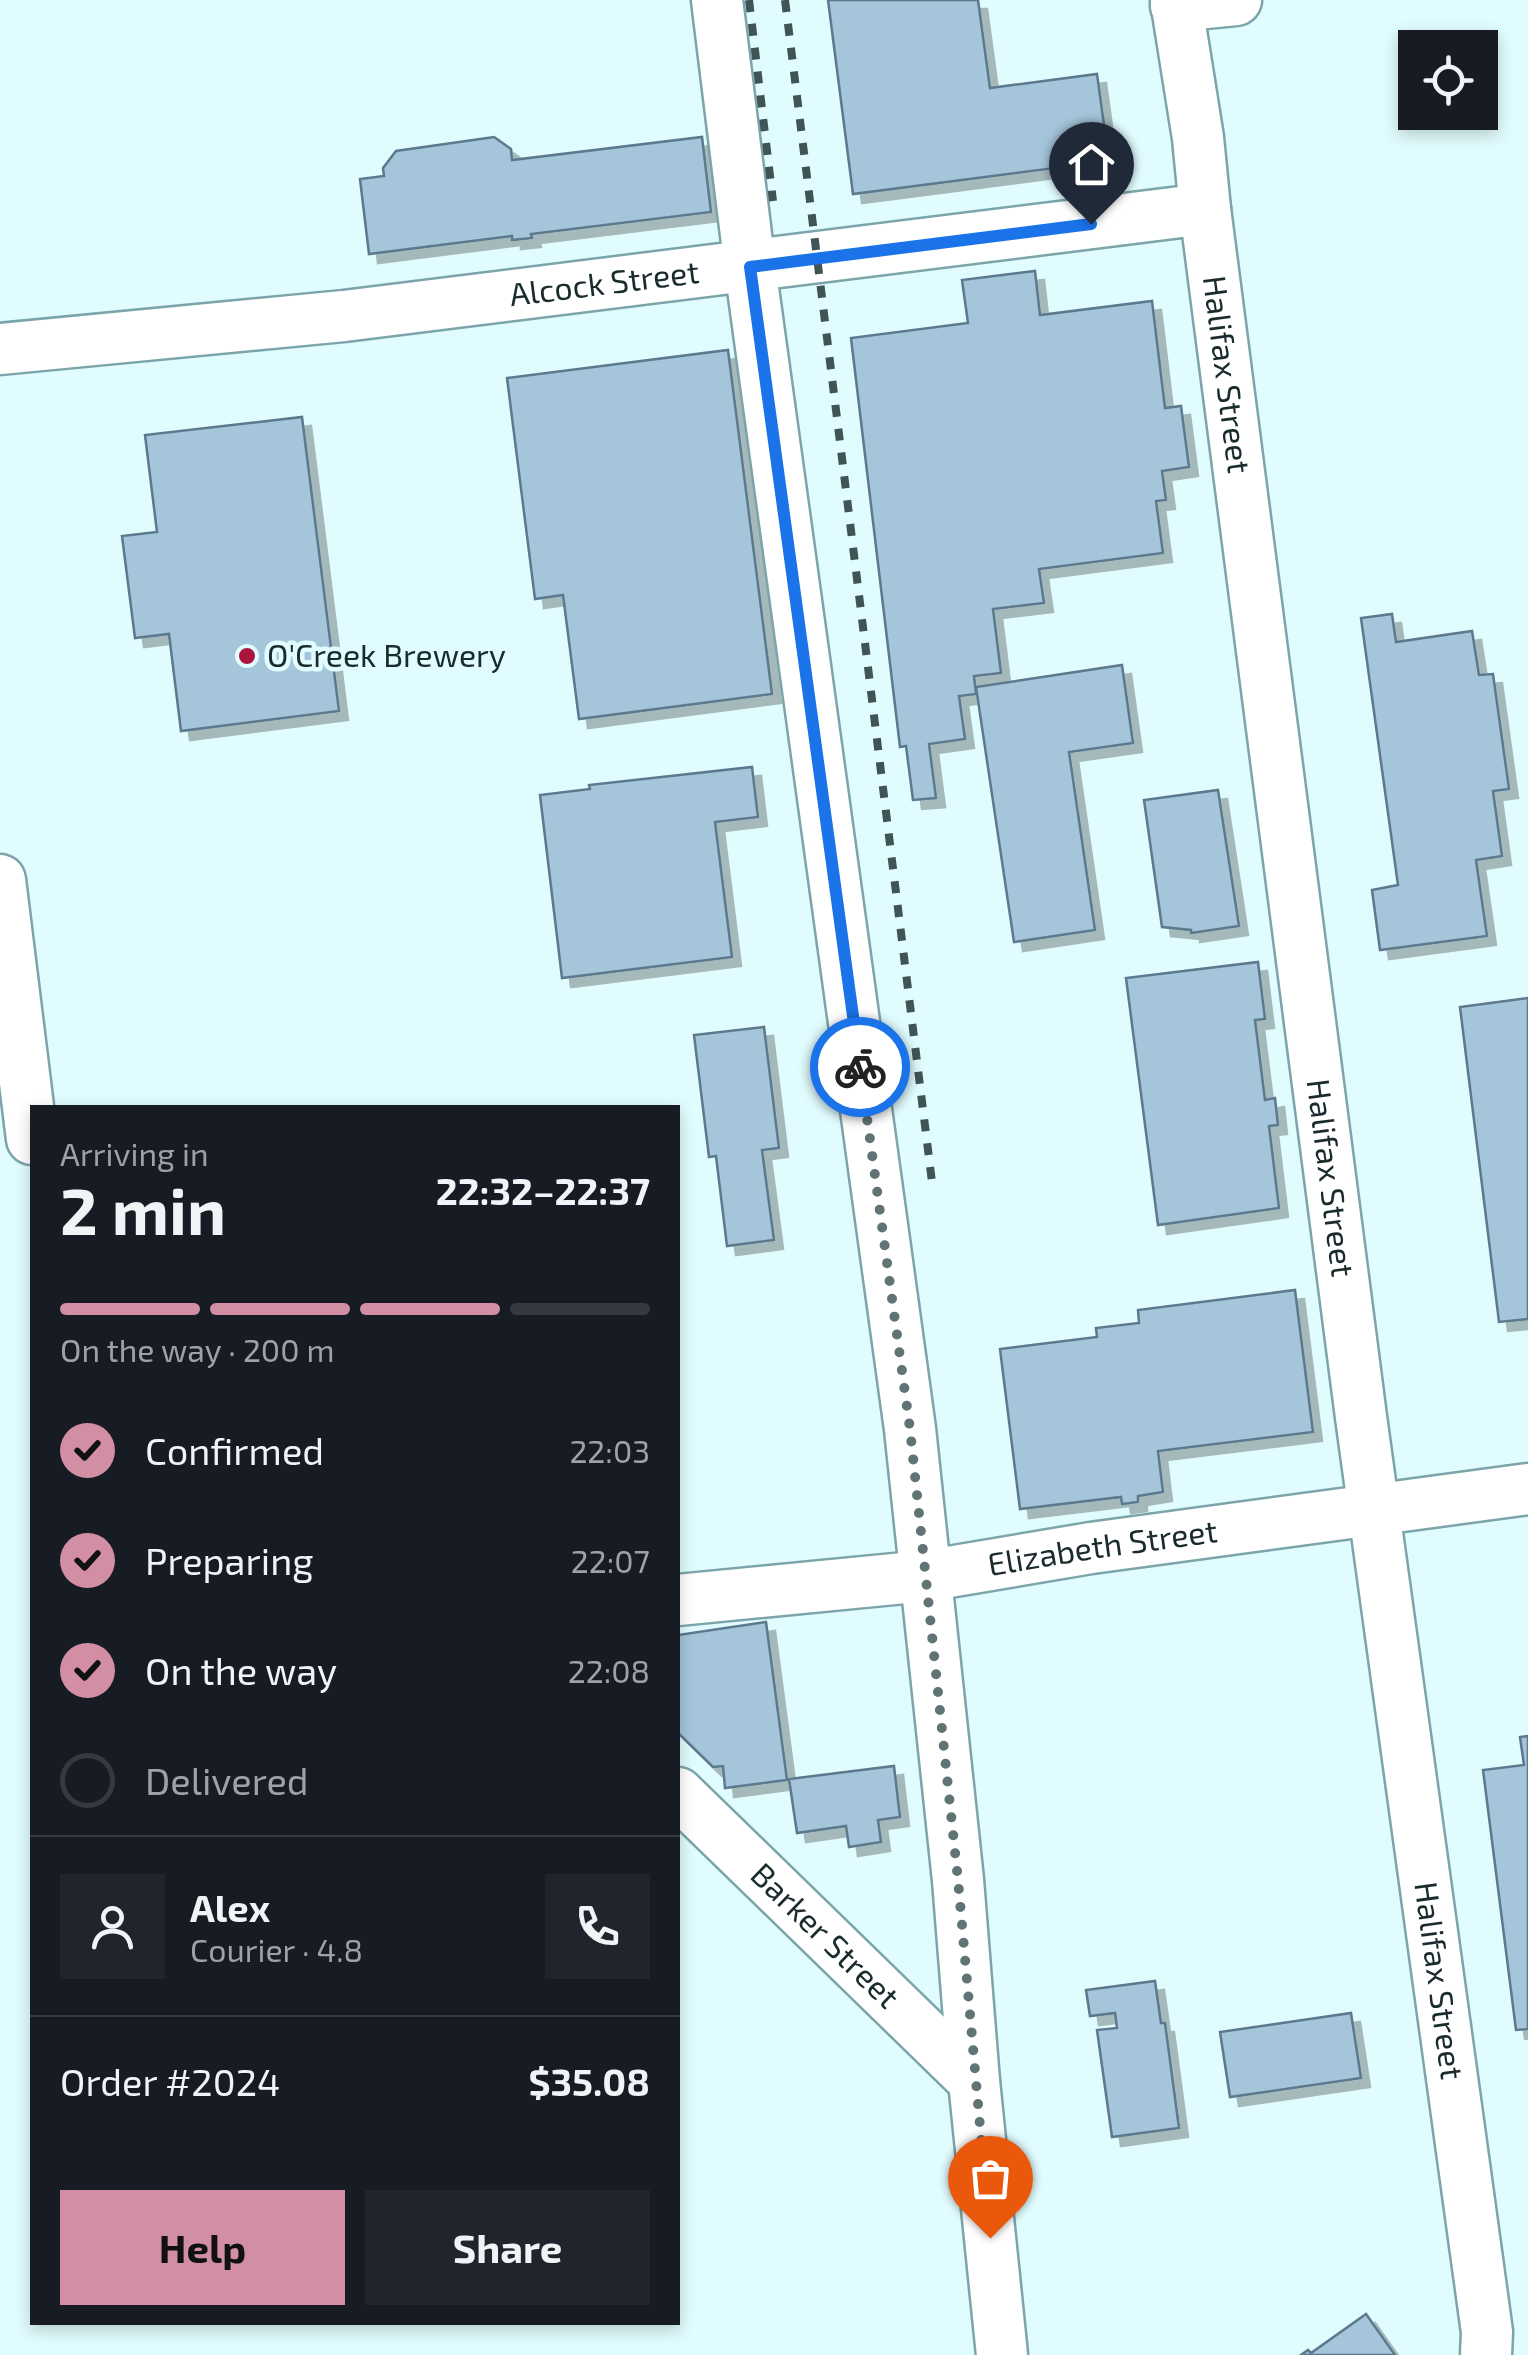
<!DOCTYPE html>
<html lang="en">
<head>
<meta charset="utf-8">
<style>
	body { margin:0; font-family:"Exo 2",sans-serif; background:#20242c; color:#f1f3f6; height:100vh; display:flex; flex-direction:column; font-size:38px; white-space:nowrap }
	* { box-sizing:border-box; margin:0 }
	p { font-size:32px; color:#9ea1a6 }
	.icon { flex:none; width:55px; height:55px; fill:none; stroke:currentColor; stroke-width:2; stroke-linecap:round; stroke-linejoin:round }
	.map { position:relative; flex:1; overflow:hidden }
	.panel { position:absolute; left:30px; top:1105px; width:650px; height:1220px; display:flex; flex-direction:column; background:#171b24; border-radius:0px; box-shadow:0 5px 15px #0003 }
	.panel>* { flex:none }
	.buttons { position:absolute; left:1398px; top:30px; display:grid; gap:20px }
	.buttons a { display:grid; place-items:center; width:100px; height:100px; border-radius:0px; background:#171b24; box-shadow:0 5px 15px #0003; font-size:50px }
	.pin { position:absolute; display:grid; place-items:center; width:85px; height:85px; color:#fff; margin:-102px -42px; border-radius:50% 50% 50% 0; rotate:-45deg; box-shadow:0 0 10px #0007 }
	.pin .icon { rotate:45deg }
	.courier { position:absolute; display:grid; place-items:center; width:100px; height:100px; margin:-50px; border:8px solid #1a73e8; border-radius:50%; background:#fff; color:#222; box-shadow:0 2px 12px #0007 }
	.overview em { font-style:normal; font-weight:700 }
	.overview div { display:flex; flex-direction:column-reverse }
	.overview { display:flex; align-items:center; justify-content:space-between; height:170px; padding:0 30px }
	h1 { font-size:65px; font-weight:700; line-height:75px }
	.bar { display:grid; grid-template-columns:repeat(4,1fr); gap:15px 10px; align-content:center; height:120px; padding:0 30px }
	.bar i { height:12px; border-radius:8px; background:#363941 }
	.bar .selected { background:#d28fa3 }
	.bar p { grid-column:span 4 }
	.line { display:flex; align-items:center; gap:25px; padding:0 30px; border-top:2px solid #363941 }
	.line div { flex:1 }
	.round { display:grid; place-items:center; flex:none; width:105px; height:105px; border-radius:0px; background:#20242c }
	ol { padding:0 30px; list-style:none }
	li { display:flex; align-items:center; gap:30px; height:110px }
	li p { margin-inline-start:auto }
	li .icon { padding:10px; border-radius:50%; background:#d28fa3; color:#111; stroke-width:4 }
	li:last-child { color:#9ea1a6 }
	li i { width:55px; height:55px; border:5px solid #363941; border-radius:50% }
	.cta { display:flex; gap:20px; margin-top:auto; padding:20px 30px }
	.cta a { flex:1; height:115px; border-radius:0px; background:#d28fa3; color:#111; font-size:40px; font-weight:700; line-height:115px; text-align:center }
	.cta a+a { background:#20242c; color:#f1f3f6 }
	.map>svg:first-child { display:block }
	.building { fill:#a5c5db; stroke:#5b798d; stroke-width:2.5; filter:url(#shadow) }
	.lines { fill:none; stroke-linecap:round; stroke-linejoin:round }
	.minor-casing { stroke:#7ba5aa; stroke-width:55 }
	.minor { stroke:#fff; stroke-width:50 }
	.rail { stroke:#405355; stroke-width:8; stroke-dasharray:12 12; stroke-linecap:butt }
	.done { stroke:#607476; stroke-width:10; stroke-dasharray:0 18 }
	.route { stroke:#1a73e8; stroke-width:12 }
	.poi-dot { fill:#ab153d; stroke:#e1fcfe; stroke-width:4 }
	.labels { text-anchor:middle; stroke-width:9; stroke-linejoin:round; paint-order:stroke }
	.street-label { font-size:32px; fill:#1a2b2d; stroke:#e1fcfe }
	.poi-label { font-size:32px; fill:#1a2b2d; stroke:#e1fcfe; text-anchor:start }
</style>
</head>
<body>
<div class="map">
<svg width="1528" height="2355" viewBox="0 0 1528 2355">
	<defs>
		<filter id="shadow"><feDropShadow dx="9" dy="9" stdDeviation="0" flood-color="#0004"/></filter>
	</defs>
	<rect width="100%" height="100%" fill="#e1fcfe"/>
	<!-- building -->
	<path class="building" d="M828,0H978L990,88L1097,74L1109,161L853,194Z
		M494,137L511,149L512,160L702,137L711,212L531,234L532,238L512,240V236L369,254L360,179L384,176L383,168L396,151Z
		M1035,271L1040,315L1152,301L1165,408L1181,406L1189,467L1162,471L1166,500L1156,501L1163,553L1039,569L1044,603L993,609L1001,673L974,676L976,694L959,696L965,739L929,744L936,798L913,800L906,746L900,747L851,338L968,323L962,280Z
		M728,350L772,694L579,719L563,595L535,599L507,378Z
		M302,417L339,711L181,731L169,634L135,638L122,536L157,532L145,435Z
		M1392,614L1396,642L1472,631L1479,675L1493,674L1509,789L1493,791L1502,856L1476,860L1487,936L1380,950L1372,890L1398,885L1361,618Z
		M1122,665L1133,743L1069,752L1095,930L1014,942L976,687Z
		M752,767L758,817L715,822L732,957L562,978L540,795L590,789L589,785Z
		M1218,790L1239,926L1191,933V930L1162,927L1144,800Z
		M1258,962L1265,1019L1255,1020L1265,1100L1275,1098L1278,1125L1269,1126L1279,1208L1158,1225L1126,978Z
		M1528,998V1319L1499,1322L1460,1007Z
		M764,1027L779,1148L762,1150L774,1240L727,1246L716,1156L709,1157L694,1035Z
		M1295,1290L1313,1432L1158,1451L1163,1492L1138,1496V1502L1122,1504L1121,1497L1020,1509L1000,1349L1097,1337L1096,1328L1139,1323L1138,1310Z
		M766,1622L787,1780L725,1788L723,1766L713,1767L678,1733V1635Z
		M1528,1736V2029L1516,2030L1483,1770L1524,1765L1520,1737Z
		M894,1766L900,1817L878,1820L881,1842L849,1847L846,1826L797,1833L789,1779Z
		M1155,1981L1161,2023H1165L1179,2128L1112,2137L1097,2030L1117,2028L1115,2013L1090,2016L1086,1990Z
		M1351,2013L1361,2078L1230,2097L1220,2032Z
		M1366,2314L1395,2355H1301L1308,2350L1311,2353Z"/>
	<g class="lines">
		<!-- minor casing -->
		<g class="minor-casing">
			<g id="minor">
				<path d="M717,0L750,267L910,1429L958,1880L974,2081L1002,2355"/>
				<path id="s1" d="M1176,0L1198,138L1205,209L1361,1417L1487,2332L1486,2355"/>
				<path d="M1176,6L1236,0"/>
				<path id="s2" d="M0,349L344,316L1205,209"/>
				<path d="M0,880L32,1139"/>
				<path id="s3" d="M678,1600L925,1576L1091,1548L1528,1489"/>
				<path id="s4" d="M678,1793L974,2081"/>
			</g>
		</g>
		<!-- minor -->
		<use href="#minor" class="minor"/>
		<!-- rail -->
		<path class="rail" d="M749,0L773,201
			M785,0L933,1190"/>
	</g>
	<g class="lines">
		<!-- done -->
		<path class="done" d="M860,1067L910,1429L958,1880L990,2238"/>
		<!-- route -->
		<path class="route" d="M860,1067L750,267L1091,224"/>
	</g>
	<!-- markers -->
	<circle class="poi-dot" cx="247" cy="656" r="10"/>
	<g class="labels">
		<!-- street labels -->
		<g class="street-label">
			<text dy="11" stroke="none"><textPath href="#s2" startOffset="608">Alcock Street</textPath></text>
			<text dy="11" stroke="none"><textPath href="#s1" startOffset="378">Halifax Street</textPath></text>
			<text dy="11" stroke="none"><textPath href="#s1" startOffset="1188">Halifax Street</textPath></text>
			<text dy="11" stroke="none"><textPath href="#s3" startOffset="428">Elizabeth Street</textPath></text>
			<text dy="11" stroke="none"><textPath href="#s4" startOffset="205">Barker Street</textPath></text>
			<text dy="11" stroke="none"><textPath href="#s1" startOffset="1998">Halifax Street</textPath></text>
		</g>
		<!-- poi labels -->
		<g class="poi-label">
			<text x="267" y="667">O'Creek Brewery</text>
		</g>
	</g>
</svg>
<div class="buttons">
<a><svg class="icon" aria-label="locate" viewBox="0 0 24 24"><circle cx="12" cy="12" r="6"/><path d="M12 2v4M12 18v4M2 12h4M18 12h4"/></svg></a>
</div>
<div class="pin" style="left:990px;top:2238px;background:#ea580c"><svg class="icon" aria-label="bag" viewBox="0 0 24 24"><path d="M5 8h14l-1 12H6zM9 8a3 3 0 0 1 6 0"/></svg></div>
<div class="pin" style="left:1091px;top:224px;background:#1f2937"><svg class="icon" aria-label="home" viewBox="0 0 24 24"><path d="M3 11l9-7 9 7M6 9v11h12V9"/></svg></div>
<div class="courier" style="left:860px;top:1067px"><svg class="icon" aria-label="bike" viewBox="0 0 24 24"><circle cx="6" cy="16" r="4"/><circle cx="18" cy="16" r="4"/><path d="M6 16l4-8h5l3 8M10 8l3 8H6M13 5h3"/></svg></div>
<section class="panel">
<div class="overview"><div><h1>2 min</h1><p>Arriving in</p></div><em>22:32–22:37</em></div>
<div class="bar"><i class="selected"></i><i class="selected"></i><i class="selected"></i><i></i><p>On the way · 200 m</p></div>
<ol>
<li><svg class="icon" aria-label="check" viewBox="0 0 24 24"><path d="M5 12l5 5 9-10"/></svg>Confirmed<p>22:03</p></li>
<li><svg class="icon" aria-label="check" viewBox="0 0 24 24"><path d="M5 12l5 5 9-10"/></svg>Preparing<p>22:07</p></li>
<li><svg class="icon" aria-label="check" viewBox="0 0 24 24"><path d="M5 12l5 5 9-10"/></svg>On the way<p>22:08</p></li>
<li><i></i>Delivered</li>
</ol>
<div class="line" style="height:180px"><a class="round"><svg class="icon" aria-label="person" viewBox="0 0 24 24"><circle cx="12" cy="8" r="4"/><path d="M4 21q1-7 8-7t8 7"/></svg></a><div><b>Alex</b><p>Courier · 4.8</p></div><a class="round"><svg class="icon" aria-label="phone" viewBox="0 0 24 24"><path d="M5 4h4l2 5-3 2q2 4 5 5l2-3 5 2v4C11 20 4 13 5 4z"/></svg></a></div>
<div class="line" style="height:130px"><div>Order #2024</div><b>$35.08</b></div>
<div class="cta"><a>Help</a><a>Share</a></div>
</section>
</div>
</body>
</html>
